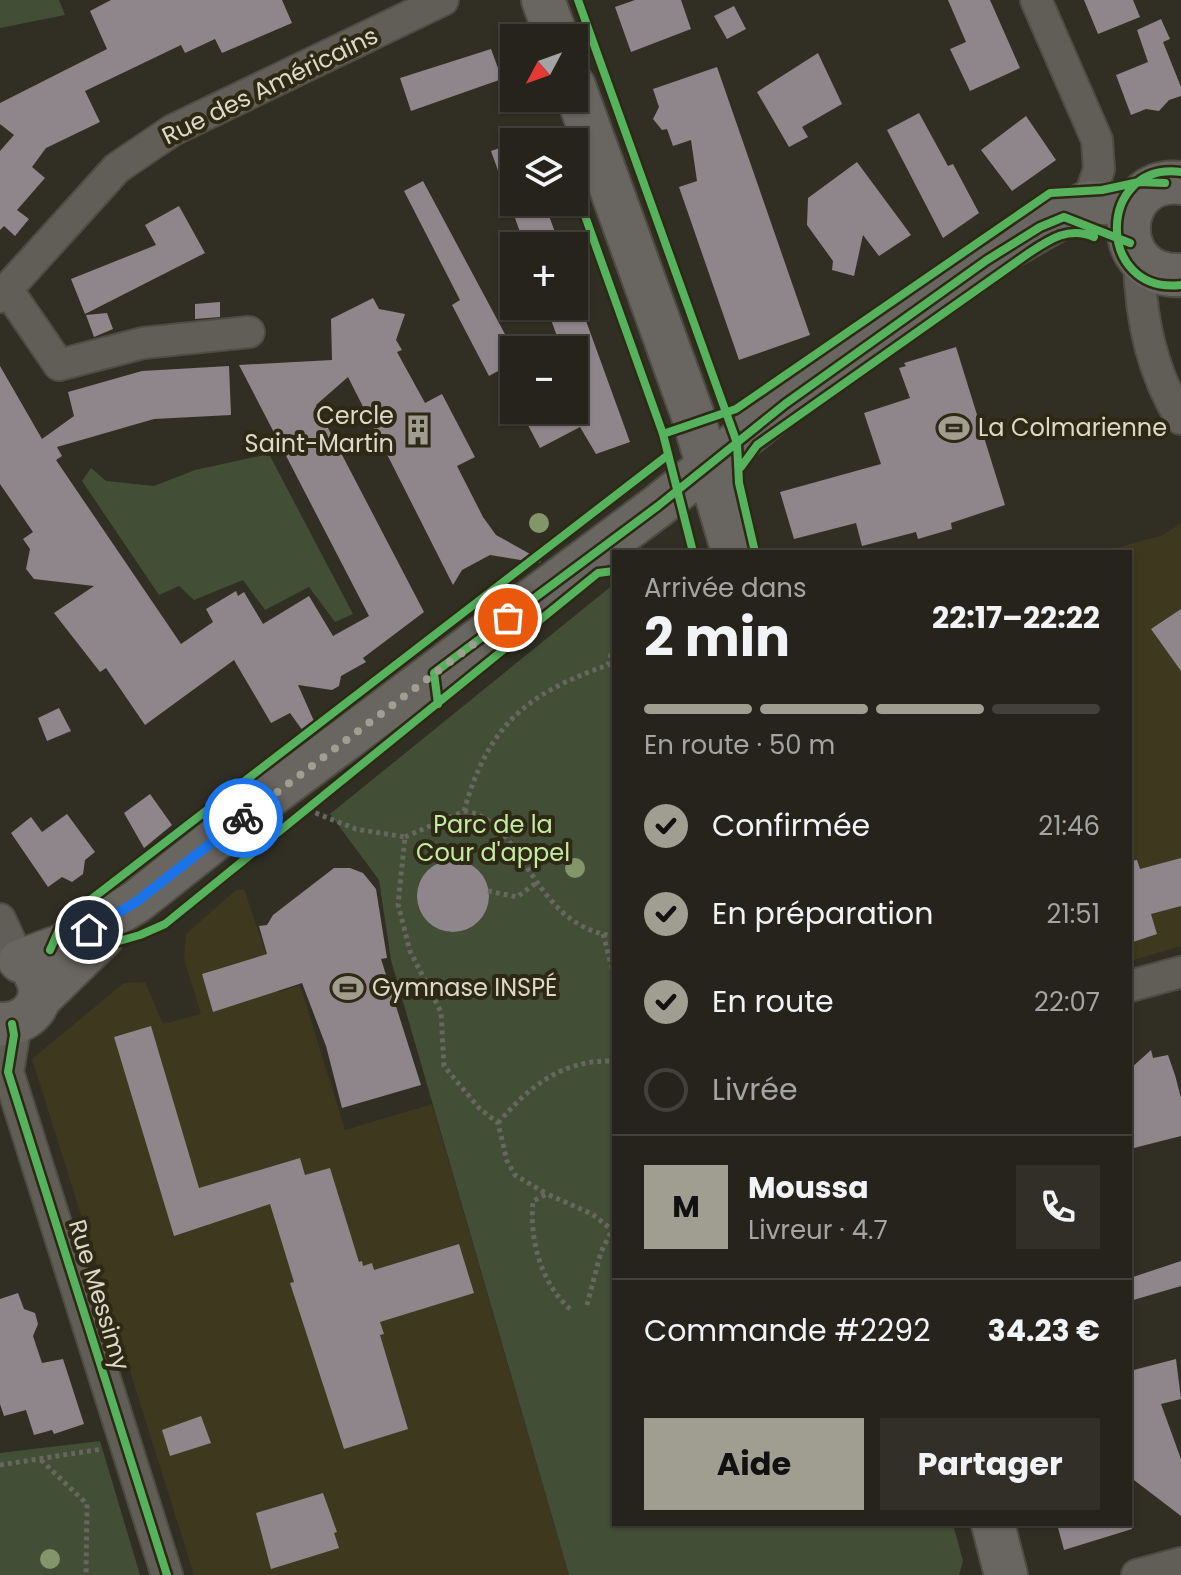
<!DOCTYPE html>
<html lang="fr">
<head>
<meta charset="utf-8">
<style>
	body { margin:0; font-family:Poppins,sans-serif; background:#312f28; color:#f1f3f6; height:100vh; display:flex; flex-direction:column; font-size:30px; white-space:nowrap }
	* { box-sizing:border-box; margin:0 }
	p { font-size:26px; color:#a3a4a3 }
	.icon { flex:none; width:44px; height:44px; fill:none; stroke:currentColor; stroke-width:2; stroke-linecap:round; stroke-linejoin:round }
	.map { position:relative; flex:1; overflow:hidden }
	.side { position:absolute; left:612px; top:550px; width:520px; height:976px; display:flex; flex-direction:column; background:#25231b; border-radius:0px; box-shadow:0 2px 6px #0004,0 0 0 2px #42403a }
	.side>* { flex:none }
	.needle { width:52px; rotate:229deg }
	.controls { position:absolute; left:500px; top:24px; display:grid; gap:16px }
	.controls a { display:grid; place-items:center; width:88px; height:88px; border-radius:0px; background:#25231b; box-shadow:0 2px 6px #0004,0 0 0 2px #42403a; font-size:40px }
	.pin { position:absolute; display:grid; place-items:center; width:68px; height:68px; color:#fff; margin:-34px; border:4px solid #fff; border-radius:50%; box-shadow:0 2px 8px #0007 }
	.courier { position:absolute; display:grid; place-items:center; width:80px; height:80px; margin:-40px; border:6px solid #1a73e8; border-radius:50%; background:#fff; color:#222; box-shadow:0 2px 10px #0007 }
	.overview em { font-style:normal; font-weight:700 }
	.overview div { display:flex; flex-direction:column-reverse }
	.overview { display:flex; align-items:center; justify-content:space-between; height:136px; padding:0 32px }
	h1 { font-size:52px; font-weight:700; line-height:60px }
	.bar { display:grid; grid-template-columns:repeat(4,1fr); gap:12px 8px; align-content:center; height:96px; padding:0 32px }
	.bar i { height:10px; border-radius:6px; background:#42403a }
	.bar .on { background:#a09d91 }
	.bar p { grid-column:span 4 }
	.line { display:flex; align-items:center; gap:20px; padding:0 32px; border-top:2px solid #42403a }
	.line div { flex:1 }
	.round { display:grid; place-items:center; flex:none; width:84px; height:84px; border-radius:0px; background:#312f28 }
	ol { padding:0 32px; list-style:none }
	li { display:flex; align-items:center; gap:24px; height:88px }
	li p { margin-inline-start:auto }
	li .icon { padding:8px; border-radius:50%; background:#a09d91; color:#111; stroke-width:4 }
	li:last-child { color:#a3a4a3 }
	li i { width:44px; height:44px; border:4px solid #42403a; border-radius:50% }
	.button { display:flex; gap:16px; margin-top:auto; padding:16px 32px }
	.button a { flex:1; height:92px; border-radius:0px; background:#a09d91; color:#111; font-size:32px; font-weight:700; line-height:92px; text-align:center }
	.button a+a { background:#312f28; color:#f1f3f6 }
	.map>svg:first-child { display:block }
	.built { fill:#3d381e }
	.green { fill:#424e36 }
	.building { fill:#8e868a }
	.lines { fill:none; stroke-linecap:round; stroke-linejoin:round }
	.street-casing { stroke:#4f4d43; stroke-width:34 }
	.secondary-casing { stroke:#4f4d43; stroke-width:46 }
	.path { stroke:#67665f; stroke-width:5; stroke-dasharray:4 4; stroke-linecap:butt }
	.street { stroke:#605e56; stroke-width:30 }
	.secondary { stroke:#696560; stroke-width:42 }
	.cycleway-casing { stroke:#2d2914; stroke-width:13 }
	.cycleway { stroke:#56b35d; stroke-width:8 }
	.tree { fill:#82966a }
	.done { stroke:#a09d91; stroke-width:8; stroke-dasharray:0 14.4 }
	.route { stroke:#1a73e8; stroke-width:10 }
	.labels { text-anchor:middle; stroke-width:8; stroke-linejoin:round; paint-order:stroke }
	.street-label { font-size:24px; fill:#dbd8cc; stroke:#2d2914 }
	.poi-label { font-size:24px; fill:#dbd8cc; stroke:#2d2914; text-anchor:start }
	.park-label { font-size:24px; fill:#c5eba3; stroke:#2d2914 }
</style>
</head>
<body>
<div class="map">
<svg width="1181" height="1575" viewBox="0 0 1181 1575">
	<rect width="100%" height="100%" fill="#312f24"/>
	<!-- built -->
	<path class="built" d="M1181,523V946L1130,961V552H1102L1163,535Z
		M244,889L279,992L300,985L345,1130L432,1104L569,1575H194L32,1059L124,983L145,982L163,1024L201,1014L184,959L186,934L236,890Z"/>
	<!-- green -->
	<path class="green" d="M0,0H59L65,15L0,28Z
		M269,454L353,614L335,622L309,587L265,610L243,580L194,600L179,586L159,595L82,481L91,468L106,481L154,486L195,470Z
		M614,584V1524H953L963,1561L959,1575H569L391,960L379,880L330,814Z
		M100,1441L140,1575H0V1453Z"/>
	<!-- building -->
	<path class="building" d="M111,0H282L292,23L222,53L215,39L185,53L181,45L85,91L100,122L46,148L32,167L45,178L17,210L29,219L15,236L4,226L0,230V151L14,135L0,124V103L107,49L90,11Z
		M635,0H681L691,29L631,52L615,7Z
		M948,0H990L1020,68L970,91L950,49L966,42Z
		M1084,0H1133L1140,17L1098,34Z
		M734,6L746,29L727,39L714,16Z
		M1161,19L1170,39L1163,42L1181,87V96L1169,100L1159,111L1146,109L1131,115L1116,75L1148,62L1137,30Z
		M491,49L502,79L411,111L400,78Z
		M818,53L842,104L802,127L808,137L789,147L757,92Z
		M717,67L810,335L739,360L679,187L697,181L691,140L673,146L667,129L662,130L653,119L659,107L653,89Z
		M919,113L948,166L953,164L979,213L943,238L887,130Z
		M1026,116L1056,160L1012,191L981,150Z
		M514,143V202H544L560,246H525L491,151Z
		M857,162L911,235L879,256L863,235L854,276L832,270L833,261L807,225L808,198Z
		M423,181L514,351V400L498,371L489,376L452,305L460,300L404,191Z
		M179,206L205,253L85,314L71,279L156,245L145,225Z
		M574,296H577L630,442L596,454L580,427L540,448L520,410H583L574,384V350H562L546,306H574Z
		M373,298L379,309L405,314L396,340L402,350L397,352L425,403L442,394L475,457L457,466L483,517L496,535L541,560L540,563L490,555L462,570L453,585L348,377L316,405L424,612L363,658L366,662L341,676L339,686L332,690L298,685L318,730L308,738L290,713L271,723L234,660L145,725L106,668L100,672L54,613L94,586L34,579L26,569L30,549L23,539L33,532L0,484V366L42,439L74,416L68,392L142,371L229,366L231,415L154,419L57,447L62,456L56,460L181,644L213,622L206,609L236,591L238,596L244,592L263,624L309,596L333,636L369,616L239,365L332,360L331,319Z
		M220,302V317L195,319V304Z
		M107,313L113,329L94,337L86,315Z
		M956,347L1005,505L951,523L952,529L918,539L916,532L862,546L856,523L794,539L780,492L881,464L864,413L910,398L899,368L906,366L904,363Z
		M1181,609V671L1151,629Z
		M59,708L71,731L47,741L38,718Z
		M150,794L172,825L144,848L124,813Z
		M67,814L95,852L85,860L83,874L72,882L62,877L48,887L11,833L31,817L42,832Z
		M1181,858V906L1151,914L1157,934L1130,943V861L1137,860L1140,869Z
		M417 896a36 36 0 1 1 72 0a36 36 0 1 1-72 0Z
		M334,868H350L363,873L376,889L387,958L381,959L421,1085L342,1108L326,1046L302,983L213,1012L202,974L267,954L259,926L267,925L273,915Z
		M151,1026L199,1188L300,1158L305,1175L330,1168L359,1262L362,1261L363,1266L372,1263L374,1270L459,1244L474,1293L380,1322L384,1334L380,1335L408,1429L344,1449L290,1283L294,1282L270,1204L174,1236L114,1037Z
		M1151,1050L1153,1058L1168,1055L1175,1075L1181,1098V1136L1130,1149V1069Z
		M1181,1261V1286L1130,1301V1278Z
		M18,1293L24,1309L35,1313L38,1324L33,1336L42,1363L63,1359L84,1424L54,1434L52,1430L34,1435L26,1410L4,1416L0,1404V1299Z
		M1176,1359L1181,1399L1161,1404L1181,1459V1516L1130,1477V1371Z
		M201,1416L211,1443L170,1456L162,1430Z
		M323,1493L337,1532L334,1533L339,1548L271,1569L256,1513Z
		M1057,1524H1131L1132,1529L1064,1550Z"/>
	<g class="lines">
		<!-- street casing -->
		<g class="street-casing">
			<path id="street" d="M1036,0L1097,140L1099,169L1088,202
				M1139,259C1140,315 1151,371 1181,419
				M7,289L59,365L143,343L249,332
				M0,297L117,168L173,130L443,0
				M0,919L11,943L9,958
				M1130,986L1181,972
				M12,1024L14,1035L8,1072L167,1575
				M1137,1575L1181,1563"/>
		</g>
		<!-- secondary casing -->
		<g class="secondary-casing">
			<path id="secondary" d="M543,0L557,38
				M574,86L693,416L733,552
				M1181,183C1113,175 1110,279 1181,275
				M20,961L66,944L136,902L271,795L658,506L785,404L987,260L1088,202L1134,205
				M39,999L102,937
				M0,1024C28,1025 50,1001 35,974
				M993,1524L1006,1575"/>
		</g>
		<!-- path -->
		<path class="path" d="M308,810L356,829L405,837L398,904L410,951L441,1012L444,1066L479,1108L498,1123L507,1161L515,1175L547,1194
			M464,811C525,818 530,926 614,936
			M405,837L464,811C488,726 525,694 608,665L614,644
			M488,891L517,897L536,883
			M603,934L614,976
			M498,1123C529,1086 564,1059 614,1061
			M587,1305L601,1252L613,1228
			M570,1309C541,1283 529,1239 533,1201L547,1194L592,1214L611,1229
			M41,1460L87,1504L86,1575
			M0,1465L102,1449"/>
		<!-- street -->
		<use href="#street" class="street"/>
		<!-- secondary -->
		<use href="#secondary" class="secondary"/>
		<!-- cycleway casing -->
		<g class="cycleway-casing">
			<path id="cycleway" d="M578,0L737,443L739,483L755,552
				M1181,172C1096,161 1095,295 1181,285
				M574,185L663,434L693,552
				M663,434L736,409L1050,193L1102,190L1139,182L1165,183
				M741,467L757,445L1029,253C1050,239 1069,226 1094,237
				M438,704L434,673L658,506L785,404L987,260L1040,227L1064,217L1130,243
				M50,950L63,921L668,455
				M88,950L140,935L165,924L598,573L614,571
				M12,1024L14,1035L8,1072L167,1575"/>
		</g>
		<!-- cycleway -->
		<use href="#cycleway" class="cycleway"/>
	</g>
	<!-- trees -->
	<g class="tree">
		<circle cx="539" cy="523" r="10"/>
		<circle cx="575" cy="868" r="10"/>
		<circle cx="50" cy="1559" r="10"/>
	</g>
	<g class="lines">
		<!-- done -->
		<path class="done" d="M243,818L508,618"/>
		<!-- route -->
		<path class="route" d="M89,930L136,902L243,818"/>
	</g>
	<!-- icons -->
	<defs>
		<g id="stadium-bare" transform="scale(2.4)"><path d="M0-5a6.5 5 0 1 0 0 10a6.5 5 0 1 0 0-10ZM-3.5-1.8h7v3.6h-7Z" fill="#a09d91" stroke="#2d2914" stroke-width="2.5" paint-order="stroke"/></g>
		<g id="building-bare" transform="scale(2.4)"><path d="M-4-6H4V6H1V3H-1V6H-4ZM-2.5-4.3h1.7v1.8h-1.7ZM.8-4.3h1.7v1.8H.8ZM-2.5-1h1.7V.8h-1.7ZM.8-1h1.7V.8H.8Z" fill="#a09d91" stroke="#2d2914" stroke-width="2.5" paint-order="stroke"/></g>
	</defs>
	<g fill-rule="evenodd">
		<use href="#stadium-bare" x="954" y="428"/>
		<use href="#building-bare" x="418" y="430"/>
		<use href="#stadium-bare" x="348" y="988"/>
	</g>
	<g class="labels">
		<!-- street labels -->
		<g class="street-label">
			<text transform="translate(270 86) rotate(-26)" y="8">Rue des Américains</text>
			<text transform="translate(99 1295) rotate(73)" y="8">Rue Messimy</text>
		</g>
		<!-- poi labels -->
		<g class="poi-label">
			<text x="394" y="424" text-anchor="end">Cercle<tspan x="394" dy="28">Saint-Martin</tspan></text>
			<text x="978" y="436">La Colmarienne</text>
			<text x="372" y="996">Gymnase INSPÉ</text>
		</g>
		<!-- park labels -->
		<g class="park-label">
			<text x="493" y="833">Parc de la<tspan x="493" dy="28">Cour d'appel</tspan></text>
		</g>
	</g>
</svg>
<div class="controls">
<a><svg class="needle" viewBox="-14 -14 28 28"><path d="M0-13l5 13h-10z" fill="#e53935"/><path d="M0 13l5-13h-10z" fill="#a3a4a3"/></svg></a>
<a><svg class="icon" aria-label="layers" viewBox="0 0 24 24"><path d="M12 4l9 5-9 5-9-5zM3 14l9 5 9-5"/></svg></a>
<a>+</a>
<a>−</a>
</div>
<div class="pin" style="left:508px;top:618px;background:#ea580c"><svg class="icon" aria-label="bag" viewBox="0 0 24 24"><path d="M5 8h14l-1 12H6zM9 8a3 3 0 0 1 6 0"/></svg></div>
<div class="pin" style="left:89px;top:930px;background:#1f2937"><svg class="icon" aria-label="home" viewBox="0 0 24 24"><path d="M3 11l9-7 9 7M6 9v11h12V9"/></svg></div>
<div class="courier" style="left:243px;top:818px"><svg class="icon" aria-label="bike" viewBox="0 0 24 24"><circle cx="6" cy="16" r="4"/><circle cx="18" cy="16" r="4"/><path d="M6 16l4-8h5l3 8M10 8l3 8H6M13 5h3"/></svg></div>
<section class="side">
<div class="overview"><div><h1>2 min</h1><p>Arrivée dans</p></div><em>22:17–22:22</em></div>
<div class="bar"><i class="on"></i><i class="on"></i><i class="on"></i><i></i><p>En route · 50 m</p></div>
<ol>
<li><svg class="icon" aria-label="check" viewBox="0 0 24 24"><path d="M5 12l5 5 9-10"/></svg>Confirmée<p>21:46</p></li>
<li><svg class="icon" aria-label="check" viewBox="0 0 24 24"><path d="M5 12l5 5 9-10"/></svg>En préparation<p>21:51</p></li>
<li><svg class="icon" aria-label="check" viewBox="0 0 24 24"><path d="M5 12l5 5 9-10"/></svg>En route<p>22:07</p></li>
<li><i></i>Livrée</li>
</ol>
<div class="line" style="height:144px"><b class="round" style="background:#a09d91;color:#111">M</b><div><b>Moussa</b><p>Livreur · 4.7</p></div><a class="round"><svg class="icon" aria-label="phone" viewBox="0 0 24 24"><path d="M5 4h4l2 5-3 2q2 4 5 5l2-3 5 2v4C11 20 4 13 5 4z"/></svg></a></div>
<div class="line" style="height:104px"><div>Commande #2292</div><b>34.23 €</b></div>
<div class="button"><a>Aide</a><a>Partager</a></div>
</section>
</div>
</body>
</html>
